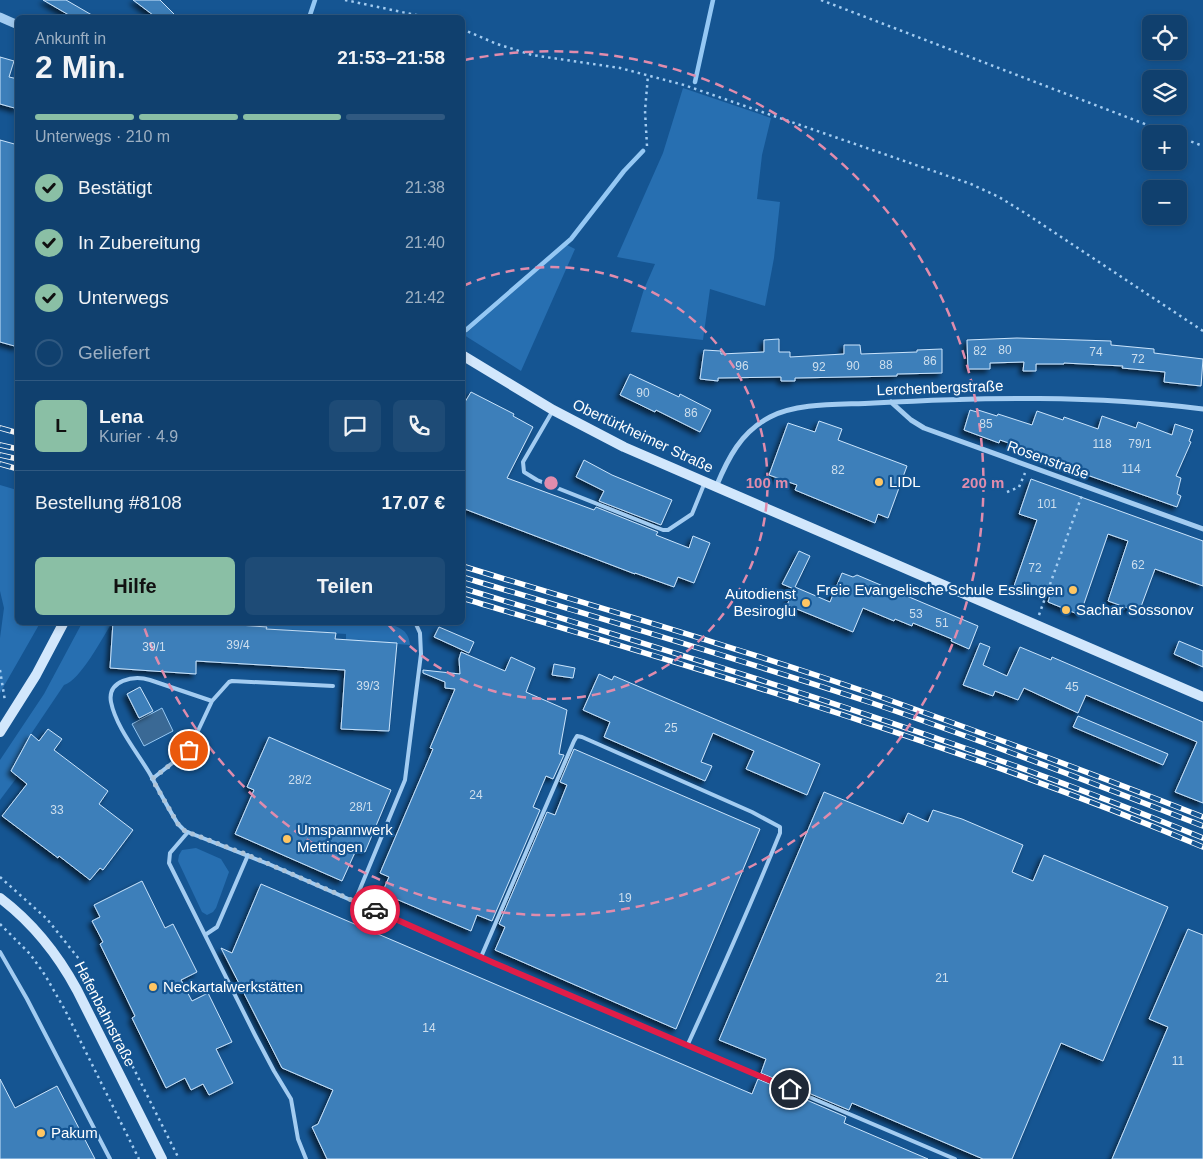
<!DOCTYPE html>
<html lang="de">
<head>
<meta charset="utf-8">
<style>
	body { margin:0; font-family:Helvetica,sans-serif; background:#1e4b76; color:#f1f3f6; height:100vh; display:flex; flex-direction:column; font-size:19px; white-space:nowrap }
	* { box-sizing:border-box; margin:0 }
	p { font-size:16px; color:#9cafc2 }
	.icon { flex:none; width:28px; height:28px; fill:none; stroke:currentColor; stroke-width:2; stroke-linecap:round; stroke-linejoin:round }
	.map { position:relative; flex:1; overflow:hidden }
	.side { position:absolute; left:15px; top:15px; width:450px; height:610px; display:flex; flex-direction:column; background:#10406e; border-radius:8px; box-shadow:0 2px 8px #0003,0 0 0 1px #305981 }
	.side>* { flex:none }
	.buttons { position:absolute; left:1142px; top:15px; display:grid; gap:10px }
	.buttons a { display:grid; place-items:center; width:45px; height:45px; border-radius:8px; background:#10406e; box-shadow:0 2px 8px #0003,0 0 0 1px #305981; font-size:25px }
	.pin { position:absolute; display:grid; place-items:center; width:42px; height:42px; color:#fff; margin:-21px; border:2px solid #fff; border-radius:50%; box-shadow:0 1px 5px #0007 }
	.courier { position:absolute; display:grid; place-items:center; width:50px; height:50px; margin:-25px; border:4px solid #e11d48; border-radius:50%; background:#fff; color:#222; box-shadow:0 1px 6px #0007 }
	.overview em { font-style:normal; font-weight:600 }
	.overview div { display:flex; flex-direction:column-reverse }
	.overview { display:flex; align-items:center; justify-content:space-between; height:85px; padding:0 20px }
	h1 { font-size:32px; font-weight:600; line-height:38px }
	.bar { display:grid; grid-template-columns:repeat(4,1fr); gap:8px 5px; align-content:center; height:60px; padding:0 20px }
	.bar i { height:6px; border-radius:4px; background:#305981 }
	.bar .active { background:#8abfa5 }
	.bar p { grid-column:span 4 }
	.line { display:flex; align-items:center; gap:12px; padding:0 20px; border-top:1px solid #305981 }
	.line div { flex:1 }
	.round { display:grid; place-items:center; flex:none; width:52px; height:52px; border-radius:8px; background:#1e4b76 }
	ol { padding:0 20px; list-style:none }
	li { display:flex; align-items:center; gap:15px; height:55px }
	li p { margin-inline-start:auto }
	li .icon { padding:5px; border-radius:50%; background:#8abfa5; color:#111; stroke-width:4 }
	li:last-child { color:#9cafc2 }
	li i { width:28px; height:28px; border:2px solid #305981; border-radius:50% }
	.button { display:flex; gap:10px; margin-top:auto; padding:10px 20px }
	.button a { flex:1; height:58px; border-radius:8px; background:#8abfa5; color:#111; font-size:20px; font-weight:600; line-height:58px; text-align:center }
	.button a+a { background:#1e4b76; color:#f1f3f6 }
	.map>svg:first-child { display:block }
	.green { fill:#276fb1 }
	.water { fill:#3a6995; stroke:#95c8f4 }
	.lines { fill:none; stroke-linecap:round; stroke-linejoin:round }
	.stream { stroke:#95c8f4; stroke-width:4.5 }
	.building { fill:#3d7fba; stroke:#cae4fc; filter:url(#shadow) }
	.path { stroke:#a3ccf1; stroke-width:2.5; stroke-dasharray:2.5 4; stroke-linecap:butt }
	.service { stroke:#a3ccf1; stroke-width:4 }
	.minor { stroke:#a3ccf1; stroke-width:5 }
	.tertiary { stroke:#a3ccf1; stroke-width:9 }
	.secondary { stroke:#d2e7fc; stroke-width:10 }
	.rail-casing { stroke:#fff; stroke-width:5.5 }
	.rail { stroke:#155592; stroke-width:4; stroke-dasharray:11; stroke-linecap:butt }
	.done { stroke:#adc4d9; stroke-width:5; stroke-dasharray:0 9 }
	.route { stroke:#e11d48; stroke-width:6 }
	.ring { fill:none; stroke:#e08cad; stroke-width:2.5; stroke-dasharray:9 6 }
	.poi-dot { fill:#ffc663; stroke:#155592; stroke-width:2 }
	.labels { text-anchor:middle; stroke-width:4.5; stroke-linejoin:round; paint-order:stroke }
	.number-label { font-size:12px; fill:#cedfee }
	.street-label { font-size:15px; fill:#fff; stroke:#155592 }
	.poi-label { font-size:15px; fill:#fff; stroke:#155592; text-anchor:start }
	.centre { fill:#e08cad; stroke:#155592; stroke-width:2.5 }
	.ring-label { font-size:15px; text-anchor:middle; font-weight:bold; fill:#e08cad; stroke:#155592; stroke-width:4.5; stroke-linejoin:round; paint-order:stroke }
</style>
</head>
<body>
<div class="map">
<svg width="1203" height="1159" viewBox="0 0 1203 1159">
	<defs>
		<filter id="shadow"><feDropShadow dx="-3.5" dy="3.5" stdDeviation="2.5" flood-color="#0009"/></filter>
	</defs>
	<rect width="100%" height="100%" fill="#155592"/>
	<!-- green -->
	<path class="green" d="M683,88L771,118L762,155L757,199L780,202L774,258L765,306L710,289L703,340L631,332L644,289L655,264L617,257L663,153Z
		M567,245L575,249L521,371L464,335Z
		M0,485L17,490L18,622L40,623L0,693V638L4,608L0,591Z
		M82,623H112C102,638 80,681 64,685L31,734L11,771L18,776L0,800V760L44,694Z
		M204,623H380C395,625 409,628 410,645L346,640V634L266,629V627Z
		M196,848L221,859L229,872L216,908L213,912L207,915L202,912L178,861L179,855L182,850Z"/>
	<!-- water -->
	<path class="water" d="M162,708L173,731L144,746L132,724Z"/>
	<g class="lines">
		<!-- stream -->
		<path class="stream" d="M309,18L315,0
			M695,82L713,0
			M466,330L571,239L624,171L643,151"/>
	</g>
	<!-- building -->
	<path class="building" d="M43,0H66L97,18H74Z
		M133,0H160L178,18H157Z
		M0,57L14,61L9,77L18,79V109L0,104Z
		M0,140L18,145V347L0,342Z
		M1017,338L1111,341V345L1154,349V353L1203,359L1201,386L1164,382L1165,372L1122,368L1123,366L1064,363V364H1036V371H1023L1024,362L990,363V369H968L967,340Z
		M779,339V352H790V357L844,354V345H860L861,354L917,352V350L942,349V373L897,374V376L795,378V381H781V377L718,378V381L700,379L704,350L721,351V354L764,352V340Z
		M630,374L679,397L680,394L711,410L700,432L656,410L655,412L620,395Z
		M471,392L514,414L513,416L533,427L507,478L594,510L596,507L658,532L656,535L689,548L693,536L710,543L694,583L678,577L674,587L635,573V574L462,508V407Z
		M970,410L977,412L978,410L997,416L998,414L1032,425L1037,411L1063,420L1064,417L1098,429L1102,416L1136,428L1138,422L1172,435L1175,424L1193,430L1189,441L1191,442L1176,476L1181,478L1177,494L1181,496L1177,507L1045,460L1047,456L1000,440L999,443L964,430Z
		M819,421L842,429L838,440L907,466L888,518L878,514L875,523L795,490L797,485L769,475L788,423L815,432Z
		M584,460L612,475L672,500L661,525L599,501L604,491L576,477Z
		M1031,479L1203,541V586L1155,569L1139,612L1108,601L1128,541L1108,534L1080,615L1048,602L1050,595L1029,587L1028,591L1014,586L1037,520L1019,514Z
		M799,551L810,556L795,587L830,602L842,573L853,577L857,575L978,626L969,649L951,641L952,639L913,623L912,626L895,619L894,621L863,608L853,632L787,605L794,589L782,584Z
		M113,622L156,625V622H195L267,627L266,629L336,633L335,639L397,643L389,731L341,729L345,670L196,661V674L110,668Z
		M439,627L474,642L469,653L434,637Z
		M1179,641L1203,651V667L1174,654Z
		M980,643L990,647L983,665L1007,676L1020,647L1051,660L1052,657L1203,722V803L1175,792L1197,742L1086,695L1078,713L1024,688L1018,700L995,691L993,696L963,685Z
		M461,652L505,671L511,657L535,668L526,692L567,710L559,754L564,755L553,779L546,776L533,807L540,810L492,921L477,915L471,931L382,893L389,877L380,873L433,749L430,748L455,689L445,688V682L423,673V670L460,674L459,659Z
		M554,664L575,668L573,678L552,675Z
		M599,674L612,680L614,676L820,764L807,795L746,769L754,751L713,733L701,762L712,766L705,781L604,737L610,722L583,710Z
		M140,687L153,711L139,718L127,694Z
		M1078,716L1168,754L1163,765L1073,727Z
		M48,729L62,739L54,750L108,791L99,804L133,830L103,870L100,868L90,880L59,856L58,858L2,816L27,784L11,771L31,734L39,741Z
		M269,737L391,790L365,852L357,848L342,881L235,834L254,790L247,787Z
		M574,749L760,829L676,1029L495,950L505,927L499,924L547,812L555,815L567,785L560,782Z
		M824,792L903,824L908,813L928,822L933,810L962,819L1023,845L1012,872L1033,881L1044,855L1168,907L1103,1061L1061,1043L1012,1159H983L852,1103L849,1110L761,1073L766,1059L719,1040Z
		M142,881L165,928L173,924L197,972L181,980L192,1001L208,993L232,1042L216,1049L233,1083L209,1095L203,1084L191,1090L185,1078L166,1088L132,1018L135,1016L100,944L103,942L92,921L100,917L94,905Z
		M261,884L752,1094L758,1079L846,1117L844,1123L928,1159H327L312,1127L318,1124L333,1090L282,1068L221,948L232,953Z
		M1188,929L1203,935V1159H1112L1168,1027L1149,1019Z
		M0,1079L15,1108L57,1086L95,1159H0Z"/>
	<g class="lines">
		<!-- path -->
		<path class="path" d="M345,0L430,18
			M821,0L1171,134
			M462,29L497,44L532,55L620,68L684,85L971,184L999,197L1025,213L1203,331
			M1179,137L1203,146
			M647,146L645,111L648,75
			M1007,492L1019,487L1025,473
			M1039,615L1082,495
			M0,670L5,701
			M0,877L47,919L79,959L179,1159
			M0,924L30,954L45,975L65,1010L139,1159"/>
		<!-- service -->
		<path class="service" d="M552,412L523,462L524,472L537,480L663,530H668L692,514L705,482
			M333,686L232,681L229,682L212,701L150,680C134,675 107,680 111,702C116,727 137,752 150,774C159,791 168,808 178,824L185,831L271,865L494,963L955,1159
			M152,779L189,750L212,701
			M188,832L170,853L169,863L255,1035L274,1071L291,1099L298,1139L306,1159
			M355,901L405,780L421,654L420,633L415,622
			M205,935L217,927L248,855
			M0,952L27,999L110,1159
			M481,957L574,741L577,736L582,737L752,812L780,827V833C751,904 720,974 688,1044"/>
		<!-- minor -->
		<path class="minor" d="M891,402L911,420L924,428L1203,529
			M716,487C728,458 741,432 770,417C799,402 842,405 874,403C984,397 1094,395 1203,409"/>
		<!-- tertiary -->
		<path class="tertiary" d="M0,17L18,25"/>
		<!-- secondary -->
		<path class="secondary" d="M462,355L553,410L624,447L1203,697
			M0,732L36,675L64,622
			M0,898C33,923 57,953 77,990L162,1159"/>
		<!-- rail casing -->
		<g class="rail-casing">
			<path id="rail" d="M0,428L18,433
				M0,445L18,449
				M0,455L18,459
				M0,464L18,469
				M462,566C600,608 739,648 875,695C985,734 1094,774 1203,817
				M462,577C599,618 736,658 872,703C983,741 1093,783 1203,826
				M462,588C712,664 962,739 1203,838
				M462,598C712,673 963,746 1203,847"/>
		</g>
		<!-- rail -->
		<use href="#rail" class="rail"/>
	</g>
	<g class="lines">
		<!-- done -->
		<path class="done" d="M189,750L152,779L178,824L185,831L248,855L375,910"/>
		<!-- route -->
		<path class="route" d="M375,910L494,963L790,1089"/>
	</g>
	<!-- distance rings -->
	<g class="ring">
		<path d="M463 286A216 216 0 1 1 387 623"/>
		<path d="M465 60A432 432 0 1 1 143 624"/>
	</g>
	<!-- markers -->
	<g class="poi-dot">
		<circle cx="879" cy="482" r="5"/>
		<circle cx="1073" cy="590" r="5"/>
		<circle cx="806" cy="603" r="5"/>
		<circle cx="1066" cy="610" r="5"/>
		<circle cx="287" cy="839" r="5"/>
		<circle cx="153" cy="987" r="5"/>
		<circle cx="41" cy="1133" r="5"/>
	</g>
	<g class="labels">
		<!-- number labels -->
		<g class="number-label">
			<text x="1005" y="354">80</text>
			<text x="980" y="355">82</text>
			<text x="1096" y="356">74</text>
			<text x="1138" y="363">72</text>
			<text x="930" y="365">86</text>
			<text x="886" y="369">88</text>
			<text x="742" y="370">96</text>
			<text x="853" y="370">90</text>
			<text x="819" y="371">92</text>
			<text x="643" y="397">90</text>
			<text x="691" y="417">86</text>
			<text x="986" y="428">85</text>
			<text x="1102" y="448">118</text>
			<text x="1140" y="448">79/1</text>
			<text x="1131" y="473">114</text>
			<text x="838" y="474">82</text>
			<text x="1047" y="508">101</text>
			<text x="1138" y="569">62</text>
			<text x="1035" y="572">72</text>
			<text x="916" y="618">53</text>
			<text x="942" y="627">51</text>
			<text x="238" y="649">39/4</text>
			<text x="154" y="651">39/1</text>
			<text x="368" y="690">39/3</text>
			<text x="1072" y="691">45</text>
			<text x="671" y="732">25</text>
			<text x="300" y="784">28/2</text>
			<text x="476" y="799">24</text>
			<text x="361" y="811">28/1</text>
			<text x="57" y="814">33</text>
			<text x="625" y="902">19</text>
			<text x="942" y="982">21</text>
			<text x="429" y="1032">14</text>
			<text x="1178" y="1065">11</text>
		</g>
		<!-- street labels -->
		<g class="street-label">
			<text transform="translate(940 388) rotate(-2)" y="5">Lerchenbergstraße</text>
			<text transform="translate(643 436) rotate(25)" y="5">Obertürkheimer Straße</text>
			<text transform="translate(1048 460) rotate(20)" y="5">Rosenstraße</text>
			<text transform="translate(105 1014) rotate(63)" y="5">Hafenbahnstraße</text>
		</g>
		<!-- poi labels -->
		<g class="poi-label">
			<text x="889" y="487">LIDL</text>
			<text x="1063" y="595" text-anchor="end">Freie Evangelische Schule Esslingen</text>
			<text x="796" y="599" text-anchor="end">Autodienst<tspan x="796" dy="17">Besiroglu</tspan></text>
			<text x="1076" y="615">Sachar Sossonov</text>
			<text x="297" y="835">Umspannwerk<tspan x="297" dy="17">Mettingen</tspan></text>
			<text x="163" y="992">Neckartalwerkstätten</text>
			<text x="51" y="1138">Pakum</text>
		</g>
	</g>
	<circle cx="551" cy="483" r="8" class="centre"/>
	<g class="ring-label">
		<text x="767" y="488">100 m</text>
		<text x="983" y="488">200 m</text>
	</g>
</svg>
<div class="buttons">
<a><svg class="icon" aria-label="locate" viewBox="0 0 24 24"><circle cx="12" cy="12" r="6"/><path d="M12 2v4M12 18v4M2 12h4M18 12h4"/></svg></a>
<a><svg class="icon" aria-label="layers" viewBox="0 0 24 24"><path d="M12 4l9 5-9 5-9-5zM3 14l9 5 9-5"/></svg></a>
<a>+</a>
<a>−</a>
</div>
<div class="pin" style="left:189px;top:750px;background:#ea580c"><svg class="icon" aria-label="bag" viewBox="0 0 24 24"><path d="M5 8h14l-1 12H6zM9 8a3 3 0 0 1 6 0"/></svg></div>
<div class="pin" style="left:790px;top:1089px;background:#1f2937"><svg class="icon" aria-label="home" viewBox="0 0 24 24"><path d="M3 11l9-7 9 7M6 9v11h12V9"/></svg></div>
<div class="courier" style="left:375px;top:910px"><svg class="icon" aria-label="car" viewBox="0 0 24 24"><path d="M5 17H2v-5l4-1 3-4h7l3 4 3 1v5h-3M9 17h6M6 11h13"/><circle cx="7" cy="17" r="2"/><circle cx="17" cy="17" r="2"/></svg></div>
<section class="side">
<div class="overview"><div><h1>2 Min.</h1><p>Ankunft in</p></div><em>21:53–21:58</em></div>
<div class="bar"><i class="active"></i><i class="active"></i><i class="active"></i><i></i><p>Unterwegs · 210 m</p></div>
<ol>
<li><svg class="icon" aria-label="check" viewBox="0 0 24 24"><path d="M5 12l5 5 9-10"/></svg>Bestätigt<p>21:38</p></li>
<li><svg class="icon" aria-label="check" viewBox="0 0 24 24"><path d="M5 12l5 5 9-10"/></svg>In Zubereitung<p>21:40</p></li>
<li><svg class="icon" aria-label="check" viewBox="0 0 24 24"><path d="M5 12l5 5 9-10"/></svg>Unterwegs<p>21:42</p></li>
<li><i></i>Geliefert</li>
</ol>
<div class="line" style="height:90px"><b class="round" style="background:#8abfa5;color:#111">L</b><div><b>Lena</b><p>Kurier · 4.9</p></div><a class="round"><svg class="icon" aria-label="chat" viewBox="0 0 24 24"><path d="M4 5h16v11H9l-5 4z"/></svg></a><a class="round"><svg class="icon" aria-label="phone" viewBox="0 0 24 24"><path d="M5 4h4l2 5-3 2q2 4 5 5l2-3 5 2v4C11 20 4 13 5 4z"/></svg></a></div>
<div class="line" style="height:65px"><div>Bestellung #8108</div><b>17.07 €</b></div>
<div class="button"><a>Hilfe</a><a>Teilen</a></div>
</section>
</div>
</body>
</html>
